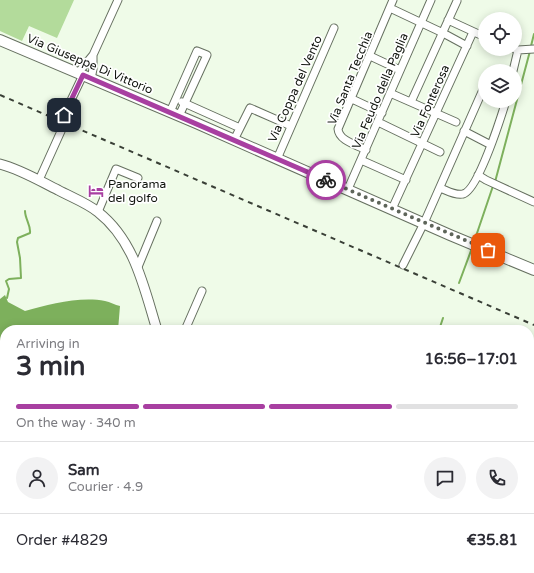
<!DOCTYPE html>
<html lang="en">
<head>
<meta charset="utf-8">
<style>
	body { margin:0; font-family:"Varela Round",sans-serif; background:#f2f2f3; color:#2b2b33; height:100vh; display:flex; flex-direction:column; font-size:15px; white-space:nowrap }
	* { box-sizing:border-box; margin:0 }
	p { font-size:13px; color:#7c7c81 }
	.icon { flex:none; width:22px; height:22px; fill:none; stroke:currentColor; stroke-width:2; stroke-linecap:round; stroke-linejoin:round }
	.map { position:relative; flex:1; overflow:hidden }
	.details { position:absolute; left:0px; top:325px; width:534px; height:248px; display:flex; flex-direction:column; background:#fff; border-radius:16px 16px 0 0; box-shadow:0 2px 10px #0003 }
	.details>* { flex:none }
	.controls { position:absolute; left:478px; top:12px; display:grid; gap:8px }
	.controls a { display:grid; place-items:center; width:44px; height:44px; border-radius:50%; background:#fff; box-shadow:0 2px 10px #0003; font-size:20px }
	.pin { position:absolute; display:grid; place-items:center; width:34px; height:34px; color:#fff; margin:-17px; border-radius:8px; box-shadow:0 2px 6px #0006 }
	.courier { position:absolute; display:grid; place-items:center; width:40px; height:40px; margin:-20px; border:3px solid #a83fa1; border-radius:50%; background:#fff; color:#222; box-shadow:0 1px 5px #0007 }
	.headline em { font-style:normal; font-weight:800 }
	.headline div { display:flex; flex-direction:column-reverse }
	.headline { display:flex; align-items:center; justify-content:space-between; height:68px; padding:0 16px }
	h1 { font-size:26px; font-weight:800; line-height:30px }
	.bar { display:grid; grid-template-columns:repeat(4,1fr); gap:6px 4px; align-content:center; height:48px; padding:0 16px }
	.bar i { height:5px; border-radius:3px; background:#e1e1e2 }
	.bar .active { background:#a83fa1 }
	.bar p { grid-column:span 4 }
	.line { display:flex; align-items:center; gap:10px; padding:0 16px; border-top:1px solid #e1e1e2 }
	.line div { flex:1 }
	.round { display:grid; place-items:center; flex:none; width:42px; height:42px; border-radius:21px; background:#f2f2f3 }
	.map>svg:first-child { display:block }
	.green { fill:#b3db9b }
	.water { fill:#7db05c }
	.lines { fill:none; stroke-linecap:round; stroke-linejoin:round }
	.stream { stroke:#7db05c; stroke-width:2 }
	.minor-casing { stroke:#667060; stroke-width:9 }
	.tertiary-casing { stroke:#667060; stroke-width:11 }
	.secondary-casing { stroke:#667060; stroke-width:12 }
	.minor { stroke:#fff; stroke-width:7 }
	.tertiary { stroke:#fff; stroke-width:9 }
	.secondary { stroke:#fff; stroke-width:10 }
	.rail { stroke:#393f36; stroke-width:2; stroke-dasharray:5 5; stroke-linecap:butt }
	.done { stroke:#5e655a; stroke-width:4; stroke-dasharray:0 7.2 }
	.route { stroke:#a83fa1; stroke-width:5 }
	.labels { text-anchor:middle; stroke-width:3.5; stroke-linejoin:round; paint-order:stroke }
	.street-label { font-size:12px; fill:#10140e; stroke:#fff }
	.poi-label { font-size:12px; fill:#10140e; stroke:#fff; text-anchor:start }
</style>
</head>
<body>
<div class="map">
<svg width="534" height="573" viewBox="0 0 534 573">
	<rect width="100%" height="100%" fill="#effbe8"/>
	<!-- green -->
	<path class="green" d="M0,0H74L57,38L29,26L22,41L0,31Z"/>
	<!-- water -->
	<path class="water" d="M5,295L8,302L25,311C49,304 81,296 105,301C110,302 115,305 120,306L118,330H5V568H442L440,573H0V299Z
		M529,546L534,548V573H502L504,568H529Z"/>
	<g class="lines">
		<!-- stream -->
		<path class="stream" d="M531,46L534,34
			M495,182L530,51
			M474,242L493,186
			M459,283L472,248
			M7,298L9,289L6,281L9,279L21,278L20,258L17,242L18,238L30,233C31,225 25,219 25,211
			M439,330L443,318"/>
		<!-- minor casing -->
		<g class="minor-casing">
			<path id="minor" d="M390,8L443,33L467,46
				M448,20L485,37
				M515,49L518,50L534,49
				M370,56L400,70
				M513,71L518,50
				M78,73L93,55L118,0
				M91,79L93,69V55
				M390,93L456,122
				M352,99L382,113
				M182,102L240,128
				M411,102L457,1
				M170,112L197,51L207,55L179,116
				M64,115L83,75
				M378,122L440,152
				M464,131L491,145
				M234,140L250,108L291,126
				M366,150C357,145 339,141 338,129L393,0
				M277,159L334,28
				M361,160L406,180
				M478,175L486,180L534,202
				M39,180L62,129
				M440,188C446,190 455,196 463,194C478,191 501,117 506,101
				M348,189L431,0
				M392,209L473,32
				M98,212L116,169L138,178
				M403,265L424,223L485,85
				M138,267L157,221
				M185,330L202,291"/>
		</g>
		<!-- tertiary casing -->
		<g class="tertiary-casing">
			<path id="tertiary" d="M0,164C20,169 40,181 58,190C71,197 87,203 98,212C135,241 144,288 157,330
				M529,440L534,442"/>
		</g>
		<!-- secondary casing -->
		<g class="secondary-casing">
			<path id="secondary" d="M0,40L196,123L450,235L534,270"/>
		</g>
		<!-- minor -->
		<use href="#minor" class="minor"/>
		<!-- tertiary -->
		<use href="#tertiary" class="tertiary"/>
		<!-- secondary -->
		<use href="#secondary" class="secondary"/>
		<!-- rail -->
		<path class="rail" d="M0,95L534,325"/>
	</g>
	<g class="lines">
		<!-- done -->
		<path class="done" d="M326,180L488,250"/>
		<!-- route -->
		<path class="route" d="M64,115L83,75L326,180"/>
	</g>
	<!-- icons -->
	<defs>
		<g id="hotel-bare" transform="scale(1.2)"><path d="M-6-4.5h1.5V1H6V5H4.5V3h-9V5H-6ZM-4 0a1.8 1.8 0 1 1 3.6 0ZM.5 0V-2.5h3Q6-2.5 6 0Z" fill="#a83fa1" stroke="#fff" stroke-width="2.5" paint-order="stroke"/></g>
	</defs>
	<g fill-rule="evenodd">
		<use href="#hotel-bare" x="96" y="191"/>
	</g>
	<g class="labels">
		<!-- street labels -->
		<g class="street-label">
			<text transform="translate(90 64) rotate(23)" y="4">Via Giuseppe Di Vittorio</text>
			<text transform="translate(350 78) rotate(-68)" y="4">Via Santa Tecchia</text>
			<text transform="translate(295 89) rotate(-66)" y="4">Via Coppa del Vento</text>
			<text transform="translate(380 91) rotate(-67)" y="4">Via Feudo della Paglia</text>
			<text transform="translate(430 101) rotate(-66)" y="4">Via Fonterosa</text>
		</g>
		<!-- poi labels -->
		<g class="poi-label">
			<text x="108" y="188">Panorama<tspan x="108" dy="14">del golfo</tspan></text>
		</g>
	</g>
</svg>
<div class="controls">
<a><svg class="icon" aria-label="locate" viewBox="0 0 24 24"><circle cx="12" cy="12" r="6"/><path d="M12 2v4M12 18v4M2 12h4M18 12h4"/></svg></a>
<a><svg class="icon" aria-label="layers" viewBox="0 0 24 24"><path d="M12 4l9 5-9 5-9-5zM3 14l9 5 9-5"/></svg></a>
</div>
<div class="pin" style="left:488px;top:250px;background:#ea580c"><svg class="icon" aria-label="bag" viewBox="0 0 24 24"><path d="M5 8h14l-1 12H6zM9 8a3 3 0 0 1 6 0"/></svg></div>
<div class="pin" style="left:64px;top:115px;background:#1f2937"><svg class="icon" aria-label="home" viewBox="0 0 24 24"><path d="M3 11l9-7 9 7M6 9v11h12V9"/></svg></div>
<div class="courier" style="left:326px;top:180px"><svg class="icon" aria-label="bike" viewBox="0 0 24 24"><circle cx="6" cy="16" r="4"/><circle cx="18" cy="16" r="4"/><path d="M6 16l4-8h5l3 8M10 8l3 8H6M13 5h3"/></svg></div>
<section class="details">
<div class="headline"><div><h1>3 min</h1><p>Arriving in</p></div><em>16:56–17:01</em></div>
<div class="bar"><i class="active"></i><i class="active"></i><i class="active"></i><i></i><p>On the way · 340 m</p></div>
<div class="line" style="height:72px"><a class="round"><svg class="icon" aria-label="person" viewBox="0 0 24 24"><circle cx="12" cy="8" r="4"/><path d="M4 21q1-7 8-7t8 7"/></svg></a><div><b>Sam</b><p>Courier · 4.9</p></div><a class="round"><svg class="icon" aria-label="chat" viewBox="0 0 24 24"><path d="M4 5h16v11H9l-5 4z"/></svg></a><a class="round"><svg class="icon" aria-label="phone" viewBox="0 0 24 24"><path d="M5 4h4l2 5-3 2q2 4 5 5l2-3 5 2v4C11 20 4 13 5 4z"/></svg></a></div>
<div class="line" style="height:52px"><div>Order #4829</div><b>€35.81</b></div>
</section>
</div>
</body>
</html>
